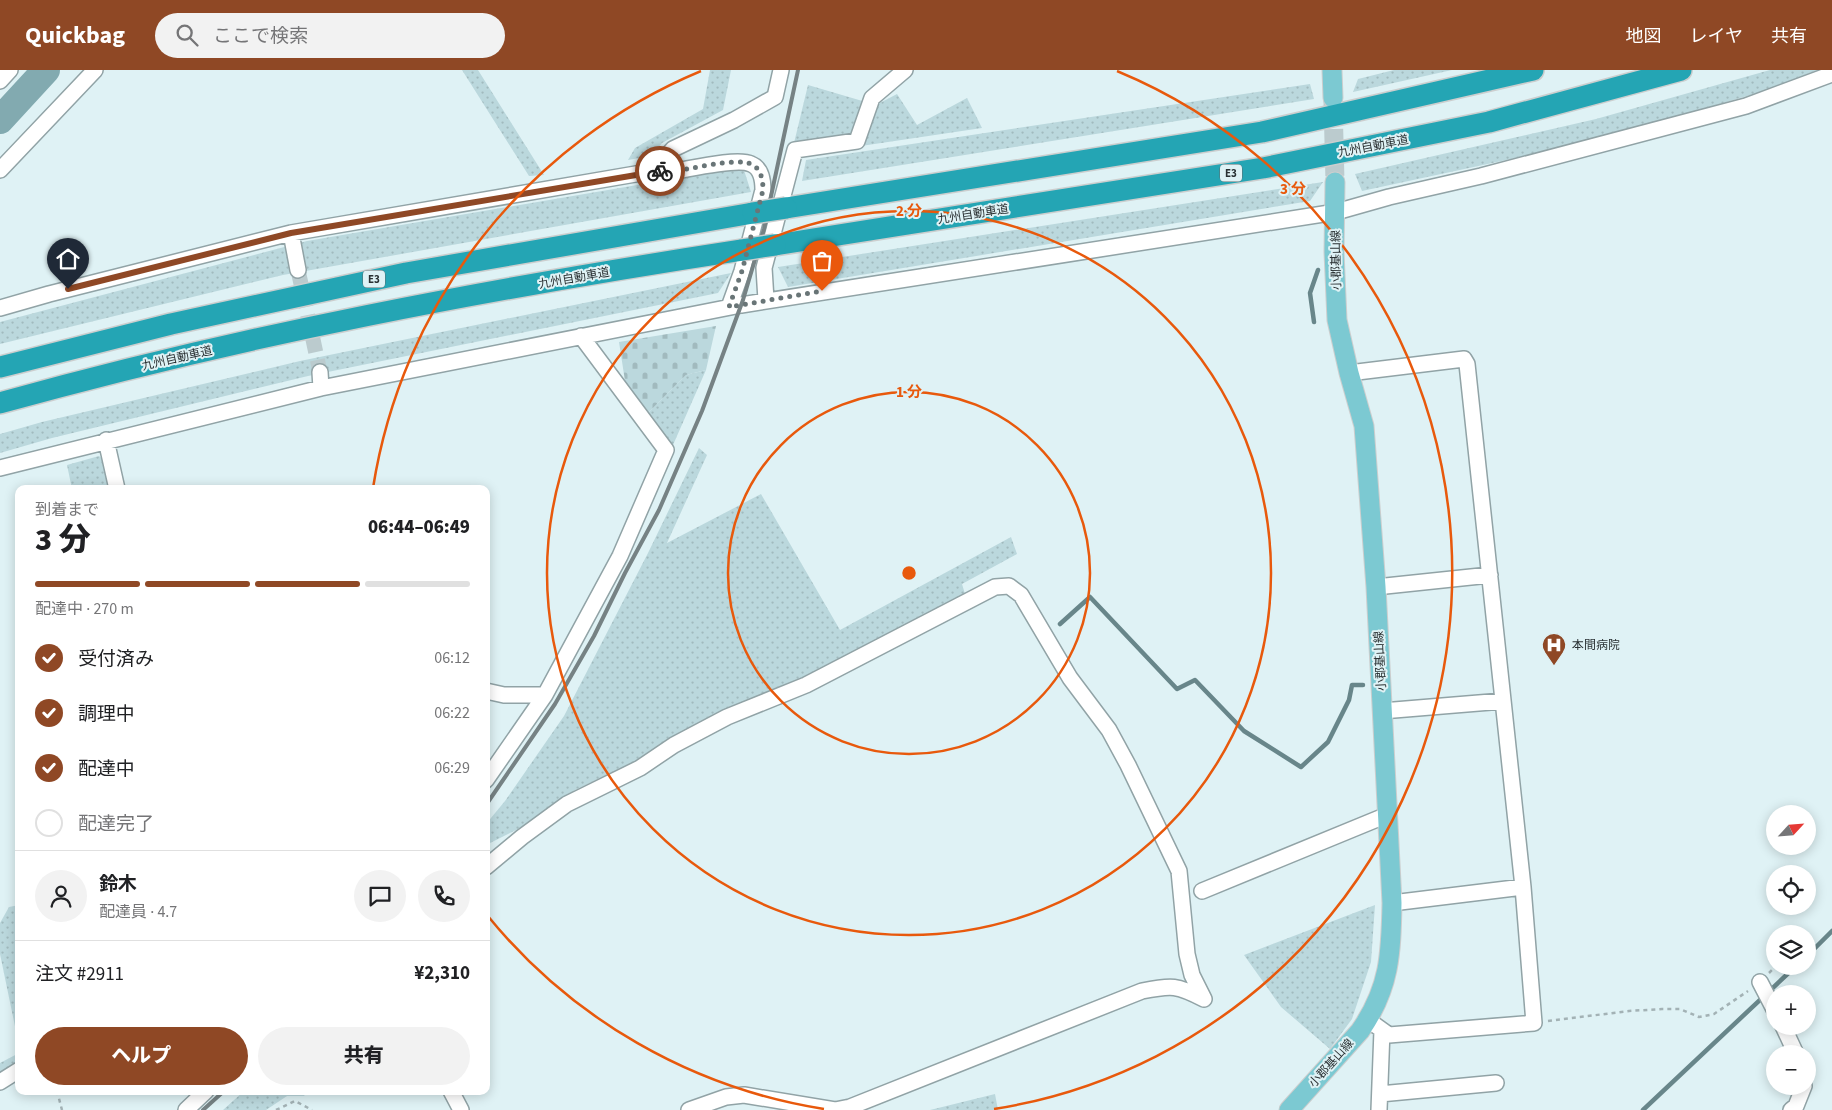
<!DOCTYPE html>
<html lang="ja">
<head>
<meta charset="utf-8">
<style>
	body { margin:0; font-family:"Source Sans 3","Noto Sans JP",sans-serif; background:#f2f2f2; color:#202124; height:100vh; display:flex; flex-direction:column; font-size:19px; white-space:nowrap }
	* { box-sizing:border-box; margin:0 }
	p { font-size:16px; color:#757577 }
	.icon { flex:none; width:28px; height:28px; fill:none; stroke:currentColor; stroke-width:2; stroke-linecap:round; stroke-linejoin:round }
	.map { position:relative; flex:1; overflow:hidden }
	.drawer { position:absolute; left:15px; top:415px; width:475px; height:610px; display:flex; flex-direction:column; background:#fff; border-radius:10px; box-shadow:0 2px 12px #0003 }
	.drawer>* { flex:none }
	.needle { width:32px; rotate:64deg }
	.buttons { position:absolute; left:1766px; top:735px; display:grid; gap:10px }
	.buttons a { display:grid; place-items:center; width:50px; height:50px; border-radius:50%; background:#fff; box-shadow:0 2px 12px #0003; font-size:25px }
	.pin { position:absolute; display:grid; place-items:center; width:42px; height:42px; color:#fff; margin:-51px -21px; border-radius:50% 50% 50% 0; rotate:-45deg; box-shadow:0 0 5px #0007 }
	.pin .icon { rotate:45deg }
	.courier { position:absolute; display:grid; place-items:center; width:50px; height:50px; margin:-25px; border:4px solid #8f4825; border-radius:50%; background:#fff; color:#222; box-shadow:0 1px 6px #0007 }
	.overview em { font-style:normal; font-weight:800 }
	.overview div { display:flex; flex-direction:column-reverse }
	.overview { display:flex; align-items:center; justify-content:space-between; height:85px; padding:0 20px }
	h1 { font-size:32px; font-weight:800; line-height:38px }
	.bar { display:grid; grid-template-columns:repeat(4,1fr); gap:8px 5px; align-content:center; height:60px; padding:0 20px }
	.bar i { height:6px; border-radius:4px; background:#e0e0e0 }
	.bar .active { background:#8f4825 }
	.bar p { grid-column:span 4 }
	.line { display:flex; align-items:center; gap:12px; padding:0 20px; border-top:1px solid #e0e0e0 }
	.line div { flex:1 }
	.round { display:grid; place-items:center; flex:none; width:52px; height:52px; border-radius:26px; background:#f2f2f2 }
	ol { padding:0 20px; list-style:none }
	li { display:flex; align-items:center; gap:15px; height:55px }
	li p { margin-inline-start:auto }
	li .icon { padding:5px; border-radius:50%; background:#8f4825; color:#fff; stroke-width:4 }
	li:last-child { color:#757577 }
	li i { width:28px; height:28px; border:2px solid #e0e0e0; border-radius:50% }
	.action { display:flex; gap:10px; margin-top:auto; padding:10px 20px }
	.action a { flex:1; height:58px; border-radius:30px; background:#8f4825; color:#fff; font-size:20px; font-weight:800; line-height:58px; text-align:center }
	.action a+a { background:#f2f2f2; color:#202124 }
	header { display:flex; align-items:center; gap:30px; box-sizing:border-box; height:70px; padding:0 25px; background:#8f4825; color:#fff }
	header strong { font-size:24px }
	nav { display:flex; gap:28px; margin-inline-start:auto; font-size:18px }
	.search { width:350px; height:45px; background:#f2f2f2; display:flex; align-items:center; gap:12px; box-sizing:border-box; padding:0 18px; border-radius:28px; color:#757577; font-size:19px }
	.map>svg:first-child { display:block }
	.grass { fill:url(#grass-dots) }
	.cemetery { fill:url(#cemetery-stones) }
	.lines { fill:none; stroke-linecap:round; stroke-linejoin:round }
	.stream { stroke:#68868a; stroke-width:4.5 }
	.river { stroke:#82aab0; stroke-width:28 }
	.minor-tunnel { stroke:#bbcbce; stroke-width:15; stroke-dasharray:15 8; stroke-linecap:butt }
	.major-tunnel { stroke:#bbcbce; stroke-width:19; stroke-dasharray:19 9; stroke-linecap:butt }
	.minor-casing { stroke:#91a3a6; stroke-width:18 }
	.major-casing { stroke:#cccece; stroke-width:21 }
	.highway-casing { stroke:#cccece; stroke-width:24 }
	.path { stroke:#a3b2b5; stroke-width:2.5; stroke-dasharray:4 4; stroke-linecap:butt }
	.minor { stroke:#fff; stroke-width:15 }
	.major { stroke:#7cc9d2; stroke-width:19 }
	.highway { stroke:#24a5b4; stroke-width:21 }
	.rail { stroke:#768284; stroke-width:4 }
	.highway-bridge-casing { stroke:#cccece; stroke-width:24; stroke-linecap:butt }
	.highway-bridge { stroke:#24a5b4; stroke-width:21 }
	.done { stroke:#697577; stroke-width:5; stroke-dasharray:0 9 }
	.route { stroke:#8f4825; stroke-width:6 }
	.ring { fill:none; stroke:#e8590c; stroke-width:2.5 }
	.labels { text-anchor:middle; stroke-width:4; stroke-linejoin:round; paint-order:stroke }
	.shield { fill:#dff2f5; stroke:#606b6d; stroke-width:1 }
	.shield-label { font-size:11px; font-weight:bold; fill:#2a3133 }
	.street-label { font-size:12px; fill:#2a3133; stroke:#dff2f5 }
	.poi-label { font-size:12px; fill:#2a3133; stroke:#dff2f5; text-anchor:start }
	.centre { fill:#e8590c; stroke:#dff2f5; stroke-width:2.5 }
	.ring-label { font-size:15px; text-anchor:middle; font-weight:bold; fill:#e8590c; stroke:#dff2f5; stroke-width:4; stroke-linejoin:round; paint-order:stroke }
</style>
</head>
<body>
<header>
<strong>Quickbag</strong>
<div class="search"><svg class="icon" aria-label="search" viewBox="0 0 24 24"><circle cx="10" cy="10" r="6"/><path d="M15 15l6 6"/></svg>ここで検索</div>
<nav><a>地図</a><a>レイヤ</a><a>共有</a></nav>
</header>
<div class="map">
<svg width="1832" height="1040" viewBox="0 0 1832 1040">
	<defs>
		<pattern id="grass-dots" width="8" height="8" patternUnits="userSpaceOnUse" patternTransform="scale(1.25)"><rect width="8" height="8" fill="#bbd8dd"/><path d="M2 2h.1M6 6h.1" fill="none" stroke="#a1babe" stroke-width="1.8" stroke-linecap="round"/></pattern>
		<pattern id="cemetery-stones" width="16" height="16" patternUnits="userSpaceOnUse" patternTransform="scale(1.25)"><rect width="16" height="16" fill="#bbd8dd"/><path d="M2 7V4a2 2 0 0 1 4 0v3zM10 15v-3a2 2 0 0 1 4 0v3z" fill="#a1babe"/></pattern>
	</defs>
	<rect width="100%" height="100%" fill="#dff2f5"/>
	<!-- grass -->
	<path class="grass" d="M462,0H478L544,105L529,106Z
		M710,0H731L723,40L662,73L651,86L628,90L635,78L703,39Z
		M1394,0H1452L1353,22L1358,9Z
		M1770,0H1817L1767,20L1595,71L1362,121L1355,104L1596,49Z
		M1310,14L1314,29L802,111L806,90Z
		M808,15L876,35L897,24L917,55L967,28L982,58L861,76L794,73Z
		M743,97L751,122L283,205L0,274V252L307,171Z
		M1323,112L1310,131L788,217L778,197Z
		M731,203L718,223L308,306L52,368L0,383V364L42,352L300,291Z
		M706,300L673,375L648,343L686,305Z
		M699,378L707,385L667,473L761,424L840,560L1011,467L1017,484L962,514L965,524L805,608L711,647L638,690L575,720L532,752L486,775V754L505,731L564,646L648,483Z
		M99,386L105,391L111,419H72L67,395Z
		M19,835V965L17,966L0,884V853L9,837Z
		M1375,835L1371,892L1352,949L1330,979L1281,937L1244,885Z
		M19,983V993L0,1003V993Z
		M244,1021H299L305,1026H287L266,1040H223Z
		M995,1024L998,1040H930Z"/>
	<!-- cemetery -->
	<path class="cemetery" d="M716,256L706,300L686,305L648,343L625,311L619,272Z"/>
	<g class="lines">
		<!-- stream -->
		<path class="stream" d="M1314,252L1310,223L1318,200
			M1060,554L1090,527L1177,619L1195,610L1244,661L1301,697L1328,672L1349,630L1352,615H1363
			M1808,885L1832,861
			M1643,1040L1796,896"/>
		<!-- river -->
		<path class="river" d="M0,50L46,0"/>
		<!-- minor-tunnel -->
		<path class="minor-tunnel" d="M298,200L320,302"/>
		<!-- major-tunnel -->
		<path class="major-tunnel" d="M1333,31L1335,112"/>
		<!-- minor casing -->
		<g class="minor-casing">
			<path id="minor" d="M0,11L10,0
				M0,100L95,0
				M659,100L670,102C686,100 737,87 751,94C761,98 763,110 763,120L742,201L729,237
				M291,163L298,200
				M766,230L764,198L795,80L857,71L872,28L905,0
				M0,238L49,224L291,163L659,100L665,88L673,79L734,50L775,27L781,0
				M320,302L321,318
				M1349,303L1464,289L1467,294L1523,817L1534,953L1389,965L1368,950
				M106,370L117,419
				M0,398L321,318L741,235L1336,142L1389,127L1481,106L1746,36L1832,4
				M1376,517L1490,505
				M486,621L504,625H545
				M1382,641L1503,631
				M486,710L545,625L620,486L666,380L581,266
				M486,797L522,767L567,734L640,698L674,675L727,647L806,615L995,517L1009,516L1021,525L1070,608L1109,660L1128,695L1179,801L1187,884L1192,905L1204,929
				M1202,821L1387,745
				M1392,833L1523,817
				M1760,912L1775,941
				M1783,956L1796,984
				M0,1012L19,1000
				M451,1021L461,1040
				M1380,1024L1496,1013
				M186,1040L206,1021
				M689,1040L726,1027L744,1025L835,1040L850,1037L1142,921C1172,915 1177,915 1204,929
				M1379,1040L1382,960
				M1791,1040L1796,1036L1804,1016"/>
		</g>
		<!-- major casing -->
		<g class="major-casing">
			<path id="major" d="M1332,0L1333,28
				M1289,1040L1360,961C1390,918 1391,884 1392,833L1376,517L1364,356L1349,303L1337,250L1334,182L1335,112"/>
		</g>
		<!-- highway casing -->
		<g class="highway-casing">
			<path id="highway" d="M786,138L1262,62L1533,0
				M775,175L1263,98L1489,52L1681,0
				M0,297L171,254L406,203L753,143
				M0,333C243,265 493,218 742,180"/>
		</g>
		<!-- path -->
		<path class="path" d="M1769,903L1776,896
			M1548,951L1629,941L1662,939H1680L1699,947L1714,944L1748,921
			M57,1021L62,1040
			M276,1040L295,1031L312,1040"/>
		<!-- minor -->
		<use href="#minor" class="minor"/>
		<!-- major -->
		<use href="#major" class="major"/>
		<!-- highway -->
		<use href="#highway" class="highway"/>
		<!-- rail -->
		<path class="rail" d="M486,735L555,634L594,566L625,503L659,440L702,341L743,230L764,159L798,0
			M203,1040L224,1021"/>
		<!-- highway-bridge casing -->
		<g class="highway-bridge-casing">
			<path id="highway-bridge" d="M753,143L786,138
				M742,180L775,175"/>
		</g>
		<!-- highway-bridge -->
		<use href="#highway-bridge" class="highway-bridge"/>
	</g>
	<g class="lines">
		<!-- done -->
		<path class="done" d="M660,101L670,102C686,100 737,87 751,94C761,98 763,110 763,120L742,201L729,237L822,221"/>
		<!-- route -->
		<path class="route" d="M68,219L291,163L660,101"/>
	</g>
	<!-- distance rings -->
	<g class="ring">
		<circle cx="909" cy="503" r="181"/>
		<circle cx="909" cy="503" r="362"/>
		<path d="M824 1039A543 543 0 0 1 487 845M373 418A543 543 0 0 1 701 1M1117 1A543 543 0 0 1 994 1039"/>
	</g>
	<!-- icons -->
	<defs>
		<g id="hospital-pin" transform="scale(1.25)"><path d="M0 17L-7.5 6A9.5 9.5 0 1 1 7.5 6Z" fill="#8f4825" stroke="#dff2f5"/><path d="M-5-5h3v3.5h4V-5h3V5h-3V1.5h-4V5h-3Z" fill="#fff"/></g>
	</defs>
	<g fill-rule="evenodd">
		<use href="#hospital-pin" x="1554" y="575"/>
	</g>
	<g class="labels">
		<!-- shield labels -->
		<g class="shield">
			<rect x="1220" y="94.5" width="22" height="17" rx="4"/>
			<rect x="363" y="200.5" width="22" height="17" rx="4"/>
		</g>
		<g class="shield-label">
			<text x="1231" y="107">E3</text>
			<text x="374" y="213">E3</text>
		</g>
		<!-- street labels -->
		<g class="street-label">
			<text transform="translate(1373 76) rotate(-11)" y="4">九州自動車道</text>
			<text transform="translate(973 144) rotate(-9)" y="4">九州自動車道</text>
			<text transform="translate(1336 190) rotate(-91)" y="4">小郡基山線</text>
			<text transform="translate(574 208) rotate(-10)" y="4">九州自動車道</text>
			<text transform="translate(177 288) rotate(-13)" y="4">九州自動車道</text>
			<text transform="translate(1380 591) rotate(-93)" y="4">小郡基山線</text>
			<text transform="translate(1331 993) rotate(-48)" y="4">小郡基山線</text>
		</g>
		<!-- poi labels -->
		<g class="poi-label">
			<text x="1572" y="579">本間病院</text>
		</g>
	</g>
	<circle cx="909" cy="503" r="8" class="centre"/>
	<g class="ring-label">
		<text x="1293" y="124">3 分</text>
		<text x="909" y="146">2 分</text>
		<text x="909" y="327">1 分</text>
	</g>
</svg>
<div class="buttons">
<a><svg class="needle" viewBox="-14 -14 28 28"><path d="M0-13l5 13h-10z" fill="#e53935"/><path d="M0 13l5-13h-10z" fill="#757577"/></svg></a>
<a><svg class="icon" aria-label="locate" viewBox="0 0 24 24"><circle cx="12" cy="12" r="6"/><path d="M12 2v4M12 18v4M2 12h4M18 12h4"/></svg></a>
<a><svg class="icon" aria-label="layers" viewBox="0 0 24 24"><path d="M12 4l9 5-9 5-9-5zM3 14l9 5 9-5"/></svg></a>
<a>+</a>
<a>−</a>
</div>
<div class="pin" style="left:822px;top:221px;background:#ea580c"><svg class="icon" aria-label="bag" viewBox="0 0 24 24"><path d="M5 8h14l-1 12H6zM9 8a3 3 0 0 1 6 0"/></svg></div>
<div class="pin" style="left:68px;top:219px;background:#1f2937"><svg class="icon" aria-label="home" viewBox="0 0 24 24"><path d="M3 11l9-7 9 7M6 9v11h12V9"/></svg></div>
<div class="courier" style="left:660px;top:101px"><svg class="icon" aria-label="bike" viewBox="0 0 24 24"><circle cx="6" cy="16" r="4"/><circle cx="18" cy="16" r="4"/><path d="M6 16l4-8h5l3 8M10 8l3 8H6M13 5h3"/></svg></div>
<section class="drawer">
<div class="overview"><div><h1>3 分</h1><p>到着まで</p></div><em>06:44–06:49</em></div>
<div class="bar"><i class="active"></i><i class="active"></i><i class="active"></i><i></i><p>配達中 · 270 m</p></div>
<ol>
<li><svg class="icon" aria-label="check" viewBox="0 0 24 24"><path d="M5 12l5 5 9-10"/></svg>受付済み<p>06:12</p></li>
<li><svg class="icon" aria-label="check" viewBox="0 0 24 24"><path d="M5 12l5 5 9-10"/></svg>調理中<p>06:22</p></li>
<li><svg class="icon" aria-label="check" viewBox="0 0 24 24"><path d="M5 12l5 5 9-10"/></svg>配達中<p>06:29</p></li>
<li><i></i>配達完了</li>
</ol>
<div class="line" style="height:90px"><a class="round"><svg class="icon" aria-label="person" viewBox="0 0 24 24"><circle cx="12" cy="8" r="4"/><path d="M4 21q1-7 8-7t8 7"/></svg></a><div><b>鈴木</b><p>配達員 · 4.7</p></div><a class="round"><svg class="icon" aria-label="chat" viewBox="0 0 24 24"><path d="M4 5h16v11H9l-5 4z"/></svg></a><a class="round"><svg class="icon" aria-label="phone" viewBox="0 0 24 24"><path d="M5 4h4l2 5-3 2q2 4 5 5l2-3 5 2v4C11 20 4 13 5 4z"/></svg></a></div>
<div class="line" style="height:65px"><div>注文 #2911</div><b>¥2,310</b></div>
<div class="action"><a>ヘルプ</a><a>共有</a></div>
</section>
</div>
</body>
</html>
